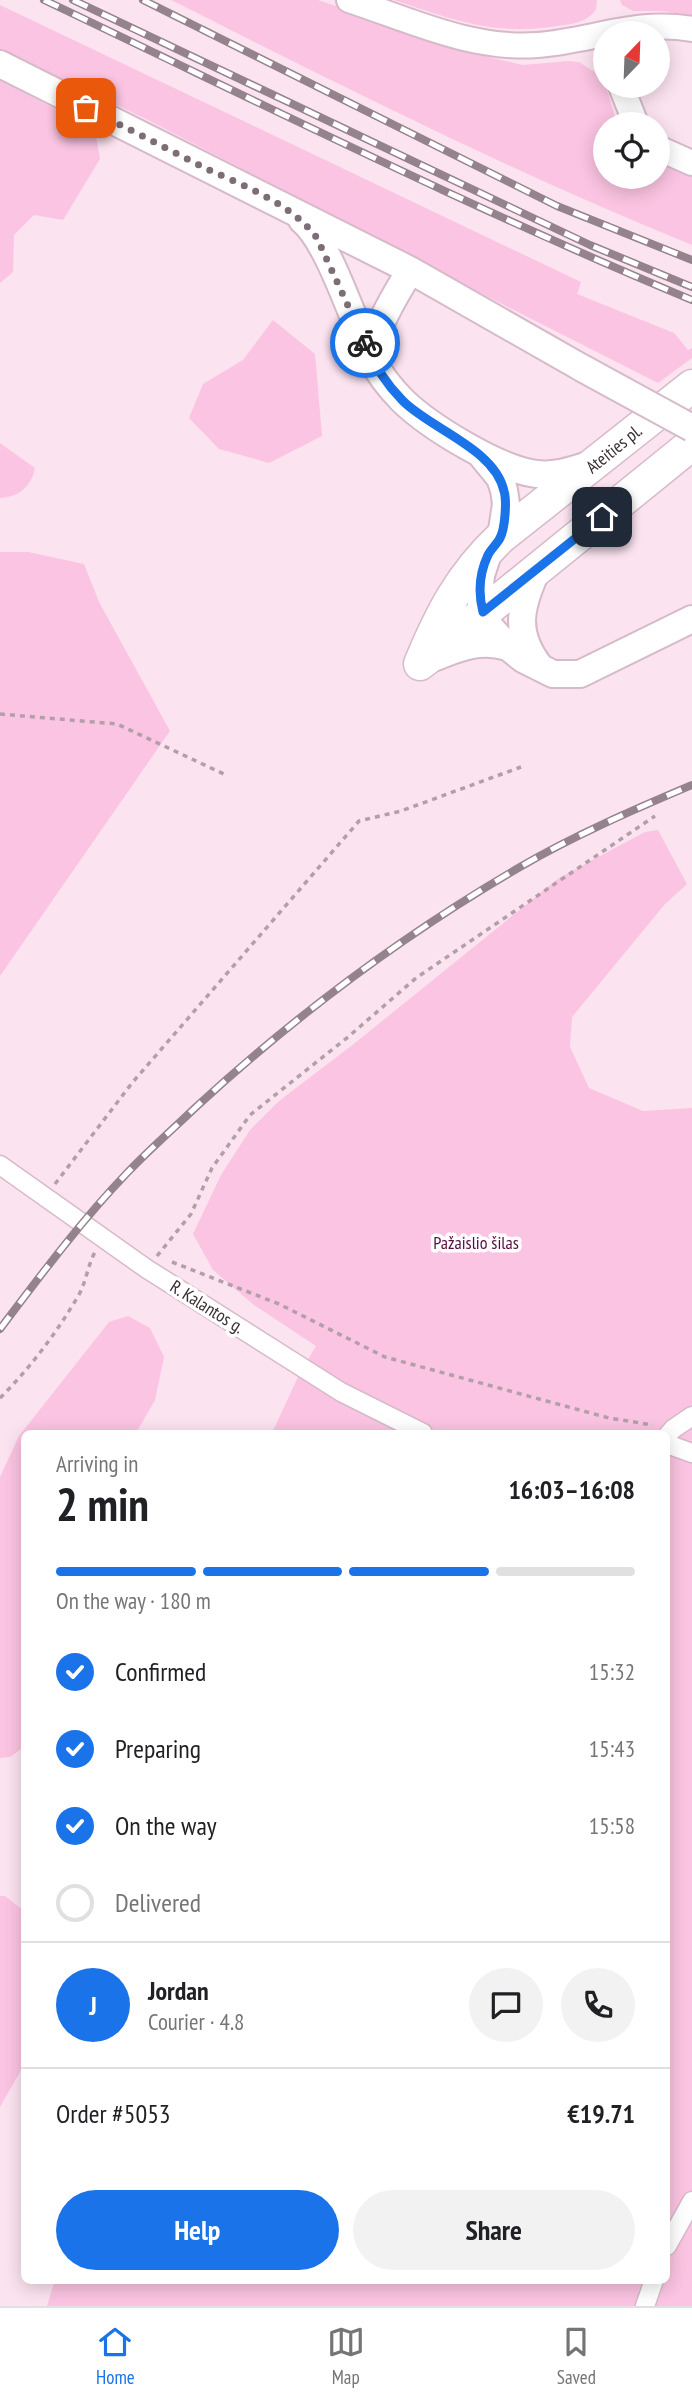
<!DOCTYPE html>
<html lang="en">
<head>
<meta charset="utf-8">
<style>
	body { margin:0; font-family:"PT Sans Narrow",sans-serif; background:#f2f2f2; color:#202124; height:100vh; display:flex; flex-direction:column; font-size:26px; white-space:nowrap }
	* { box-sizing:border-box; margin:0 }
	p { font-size:23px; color:#757577 }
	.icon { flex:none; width:38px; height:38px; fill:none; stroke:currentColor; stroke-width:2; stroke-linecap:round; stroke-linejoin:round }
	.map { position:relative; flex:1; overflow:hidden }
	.sheet { position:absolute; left:21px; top:1430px; width:649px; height:854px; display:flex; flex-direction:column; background:#fff; border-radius:10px; box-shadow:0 4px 18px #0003 }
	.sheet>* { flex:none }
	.needle { width:46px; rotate:23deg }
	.fabs { position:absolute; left:593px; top:21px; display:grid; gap:14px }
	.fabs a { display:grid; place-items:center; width:77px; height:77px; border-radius:50%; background:#fff; box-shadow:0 4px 18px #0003; font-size:35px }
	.pin { position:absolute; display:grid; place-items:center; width:60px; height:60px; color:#fff; margin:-30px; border-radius:14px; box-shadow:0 4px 10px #0006 }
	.courier { position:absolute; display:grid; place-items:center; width:70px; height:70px; margin:-35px; border:5px solid #1a73e8; border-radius:50%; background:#fff; color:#222; box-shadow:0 2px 9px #0007 }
	.overview em { font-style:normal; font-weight:800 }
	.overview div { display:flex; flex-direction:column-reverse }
	.overview { display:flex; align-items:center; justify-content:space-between; height:119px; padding:0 35px }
	h1 { font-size:46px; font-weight:800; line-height:52px }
	.bar { display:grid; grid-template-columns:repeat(4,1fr); gap:10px 7px; align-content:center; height:84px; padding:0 35px }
	.bar i { height:9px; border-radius:5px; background:#e0e0e0 }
	.bar .current { background:#1a73e8 }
	.bar p { grid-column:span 4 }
	.line { display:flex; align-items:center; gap:18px; padding:0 35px; border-top:2px solid #e0e0e0 }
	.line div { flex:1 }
	.round { display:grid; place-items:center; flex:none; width:74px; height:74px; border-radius:37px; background:#f2f2f2 }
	ol { padding:0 35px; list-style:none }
	li { display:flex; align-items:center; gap:21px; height:77px }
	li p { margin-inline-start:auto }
	li .icon { padding:7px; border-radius:50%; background:#1a73e8; color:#fff; stroke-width:4 }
	li:last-child { color:#757577 }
	li i { width:38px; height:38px; border:4px solid #e0e0e0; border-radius:50% }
	.cta { display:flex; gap:14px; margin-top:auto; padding:14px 35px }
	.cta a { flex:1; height:80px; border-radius:42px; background:#1a73e8; color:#fff; font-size:28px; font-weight:800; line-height:80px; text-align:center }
	.cta a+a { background:#f2f2f2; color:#202124 }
	.tab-bar { display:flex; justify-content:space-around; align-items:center; height:98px; border-top:2px solid #e0e0e0; background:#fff; font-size:19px; color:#757577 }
	.tab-bar a { display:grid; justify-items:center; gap:4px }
	.tab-bar .current { color:#1a73e8 }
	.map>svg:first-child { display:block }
	.green { fill:#fbc4e2 }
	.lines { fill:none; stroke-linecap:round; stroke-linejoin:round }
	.street-casing { stroke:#d7bac9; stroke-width:21 }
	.secondary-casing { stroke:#d7bac9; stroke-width:28 }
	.primary-casing { stroke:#d7bac9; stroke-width:30 }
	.highway-casing { stroke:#d7bac9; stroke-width:35 }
	.path { stroke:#b29fa9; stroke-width:3.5; stroke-dasharray:5 5; stroke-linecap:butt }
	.street { stroke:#fff; stroke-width:18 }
	.secondary { stroke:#fff; stroke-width:24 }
	.primary { stroke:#fff; stroke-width:26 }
	.highway { stroke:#fff; stroke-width:32 }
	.rail-casing { stroke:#94838c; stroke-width:8 }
	.rail { stroke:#fff; stroke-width:5; stroke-dasharray:16; stroke-linecap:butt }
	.primary-bridge-casing { stroke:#d7bac9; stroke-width:30; stroke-linecap:butt }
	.primary-bridge { stroke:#fff; stroke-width:26 }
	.done { stroke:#7d6d76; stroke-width:7; stroke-dasharray:0 12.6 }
	.route { stroke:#1a73e8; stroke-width:9 }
	.labels { text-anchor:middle; stroke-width:7; stroke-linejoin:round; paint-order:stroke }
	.street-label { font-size:18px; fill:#392e34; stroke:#fff }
	.park-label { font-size:18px; fill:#570f40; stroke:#fff }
</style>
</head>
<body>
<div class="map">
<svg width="692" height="2306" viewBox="0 0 692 2306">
	<rect width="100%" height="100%" fill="#fce3f0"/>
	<!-- green -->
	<path class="green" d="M171,0H318L492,58L523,65L569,61L579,62L601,76L606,86L617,124H606V177H658V161L692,175V245C514,173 342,86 171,0Z
		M394,0H597L596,9C588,22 573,24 558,26C494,36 454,20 394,0Z
		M620,0H692V16L663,11H633L622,5Z
		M0,5L581,282L577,294L674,333L688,350L692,348V358L658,383L322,213L289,193L144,118L0,49Z
		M0,80L95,130L100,159L63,220L34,215L14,235L13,272L0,283Z
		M273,320L315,354L322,436L269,463L219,449L189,418L203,384L243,360Z
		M0,443L35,468C31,487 19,497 0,498Z
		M0,552H28L84,564L99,602L170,731L0,976Z
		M658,830L687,884L665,904L572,1017L570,1047L589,1088L643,1111L692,1108V2306H47L55,2280H667V1433H272L297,1379L316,1346L254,1305L213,1270L193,1234L221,1175L250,1130L279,1101L355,1043L559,878L645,832Z
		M128,1316L150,1328L164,1357L155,1400L136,1433H24V1747L10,1757L0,1758V1477L19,1436L109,1322Z
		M0,1896H5L24,1911V2065L0,2107Z"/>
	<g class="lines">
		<!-- street casing -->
		<g class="street-casing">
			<path id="street" d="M0,1165L147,1269L341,1392L423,1433
				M667,1436L673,1429L692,1416
				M667,1444L692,1453
				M667,2246L692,2201
				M645,2306L654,2280"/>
		</g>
		<!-- secondary casing -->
		<g class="secondary-casing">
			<path id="secondary" d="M349,0C410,20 472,50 537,45C592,41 636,19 692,29
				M621,86L636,124
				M658,148L692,163"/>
		</g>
		<!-- primary casing -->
		<g class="primary-casing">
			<path id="primary" d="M0,64L410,270L582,368
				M302,220C329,242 354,324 371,358C379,374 390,388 403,401C430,427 500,470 537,474C555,476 573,470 589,465
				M377,363C369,331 395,298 410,270
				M482,456L500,478L504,490L506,504L501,537L488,554L481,575L479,596L489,626L508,647L523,659L553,674H580L692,619
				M538,567C521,606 512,631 540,667
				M436,657C460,647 481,639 508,647"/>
		</g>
		<!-- highway casing -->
		<g class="highway-casing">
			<path id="highway" d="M424,661L692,444
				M420,664C441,613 461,575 501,537L692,386"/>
		</g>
		<!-- path -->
		<path class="path" d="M0,714L117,724L226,775
			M55,1184L132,1083L359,821L401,811L521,767
			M157,1256L191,1214L212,1168L250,1115L348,1037L416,978L655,816
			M172,1262L279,1304L385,1357L609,1418L653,1425
			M0,1398C30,1368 55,1335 77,1298C86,1284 87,1267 95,1252"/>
		<!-- street -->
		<use href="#street" class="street"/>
		<!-- secondary -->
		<use href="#secondary" class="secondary"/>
		<!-- primary -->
		<use href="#primary" class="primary"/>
		<!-- highway -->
		<use href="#highway" class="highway"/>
		<!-- rail casing -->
		<g class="rail-casing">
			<path id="rail" d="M44,0C259,102 472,209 692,300
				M73,0L590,245L692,287
				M143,0L557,206L692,260
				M0,1329C40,1276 81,1221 127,1173C149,1150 173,1129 196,1107C295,1016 403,935 520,867C575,835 633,810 692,785"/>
		</g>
		<!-- rail -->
		<use href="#rail" class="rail"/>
		<!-- primary-bridge casing -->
		<g class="primary-bridge-casing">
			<path id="primary-bridge" d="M582,368L692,428"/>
		</g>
		<!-- primary-bridge -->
		<use href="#primary-bridge" class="primary-bridge"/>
	</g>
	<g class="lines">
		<!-- done -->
		<path class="done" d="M86,108C125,127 164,147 203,167C243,186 290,202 317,238L365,343"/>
		<!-- route -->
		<path class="route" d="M365,343C374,365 386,384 403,401C431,429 495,449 504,491C507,501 505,529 500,538C497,544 491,549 488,555C479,574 478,593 483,612L602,517"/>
	</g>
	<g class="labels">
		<!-- street labels -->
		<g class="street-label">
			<text transform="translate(614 449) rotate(-39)" y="6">Ateities pl.</text>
			<text transform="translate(207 1307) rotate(32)" y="6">R. Kalantos g.</text>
		</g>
		<!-- park labels -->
		<g class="park-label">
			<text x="476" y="1249">Pažaislio šilas</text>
		</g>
	</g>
</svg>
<div class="fabs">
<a><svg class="needle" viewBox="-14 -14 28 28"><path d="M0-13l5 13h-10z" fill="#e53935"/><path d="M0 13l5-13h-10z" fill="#757577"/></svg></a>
<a><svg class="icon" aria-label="locate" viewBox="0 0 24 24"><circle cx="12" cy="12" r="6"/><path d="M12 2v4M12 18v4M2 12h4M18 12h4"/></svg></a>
</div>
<div class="pin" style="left:86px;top:108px;background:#ea580c"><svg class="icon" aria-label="bag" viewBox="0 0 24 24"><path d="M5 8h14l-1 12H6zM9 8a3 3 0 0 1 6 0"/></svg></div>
<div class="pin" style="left:602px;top:517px;background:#1f2937"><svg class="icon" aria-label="home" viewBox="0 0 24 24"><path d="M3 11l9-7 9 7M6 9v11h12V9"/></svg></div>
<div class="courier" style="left:365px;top:343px"><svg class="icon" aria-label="bike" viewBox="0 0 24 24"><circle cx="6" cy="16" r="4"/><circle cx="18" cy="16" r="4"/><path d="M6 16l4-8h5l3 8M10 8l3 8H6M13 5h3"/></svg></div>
<section class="sheet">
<div class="overview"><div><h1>2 min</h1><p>Arriving in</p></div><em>16:03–16:08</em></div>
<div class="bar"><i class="current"></i><i class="current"></i><i class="current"></i><i></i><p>On the way · 180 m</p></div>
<ol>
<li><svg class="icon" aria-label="check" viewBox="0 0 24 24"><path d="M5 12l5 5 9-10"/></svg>Confirmed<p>15:32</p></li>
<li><svg class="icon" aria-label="check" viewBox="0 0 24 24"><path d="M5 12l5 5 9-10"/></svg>Preparing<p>15:43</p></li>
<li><svg class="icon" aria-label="check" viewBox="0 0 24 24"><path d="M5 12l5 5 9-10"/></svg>On the way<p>15:58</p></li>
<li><i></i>Delivered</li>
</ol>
<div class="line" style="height:126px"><b class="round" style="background:#1a73e8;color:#fff">J</b><div><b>Jordan</b><p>Courier · 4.8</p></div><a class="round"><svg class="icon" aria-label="chat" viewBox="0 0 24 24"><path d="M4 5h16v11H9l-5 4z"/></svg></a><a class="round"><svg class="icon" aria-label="phone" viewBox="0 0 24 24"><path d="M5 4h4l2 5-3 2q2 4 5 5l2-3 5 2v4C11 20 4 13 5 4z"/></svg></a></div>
<div class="line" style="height:91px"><div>Order #5053</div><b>€19.71</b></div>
<div class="cta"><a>Help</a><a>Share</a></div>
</section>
</div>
<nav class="tab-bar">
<a class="current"><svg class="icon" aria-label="home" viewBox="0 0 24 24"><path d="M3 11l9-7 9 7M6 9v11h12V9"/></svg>Home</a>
<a><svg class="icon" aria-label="map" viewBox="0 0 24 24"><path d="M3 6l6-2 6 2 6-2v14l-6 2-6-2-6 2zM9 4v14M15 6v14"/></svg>Map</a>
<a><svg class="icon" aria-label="saved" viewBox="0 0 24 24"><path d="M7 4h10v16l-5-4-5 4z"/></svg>Saved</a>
</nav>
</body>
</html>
